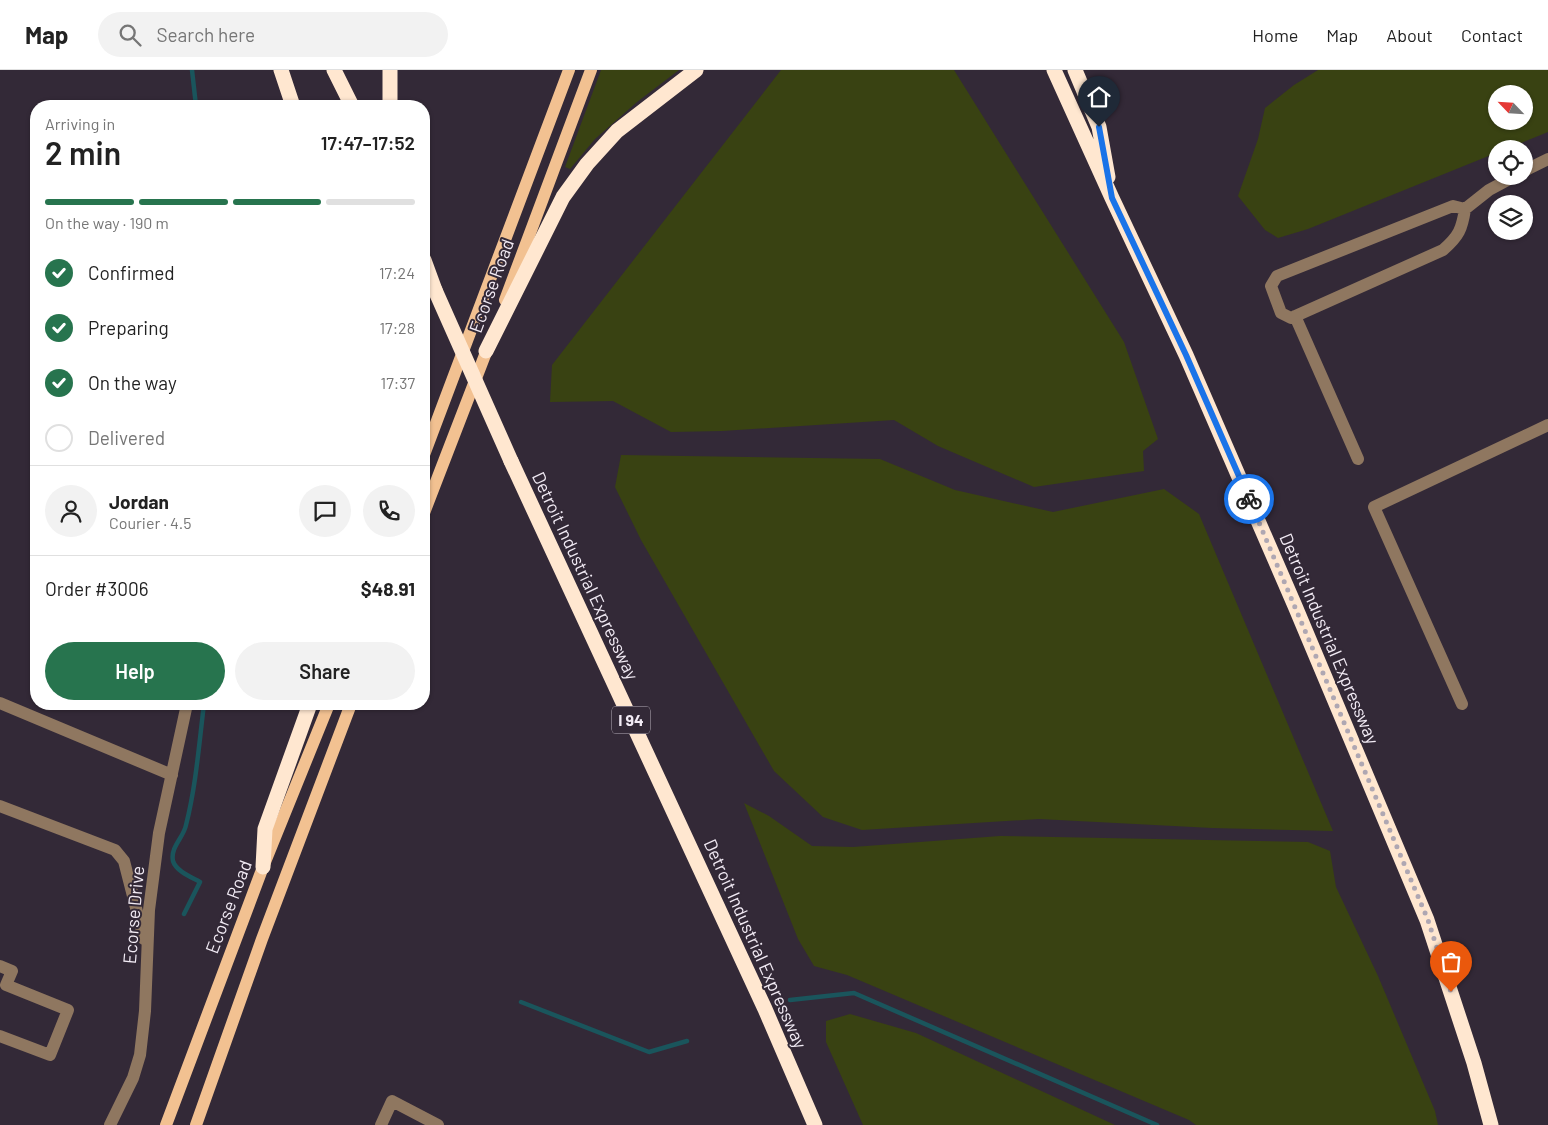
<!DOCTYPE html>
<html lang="en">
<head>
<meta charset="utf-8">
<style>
	body { margin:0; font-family:Barlow,sans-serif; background:#f2f2f2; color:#222; height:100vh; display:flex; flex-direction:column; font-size:19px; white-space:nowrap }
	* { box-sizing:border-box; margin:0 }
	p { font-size:16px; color:#767676 }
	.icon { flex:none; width:28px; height:28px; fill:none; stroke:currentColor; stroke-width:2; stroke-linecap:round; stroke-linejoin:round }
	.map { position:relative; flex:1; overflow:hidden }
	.panel { position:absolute; left:30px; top:30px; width:400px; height:610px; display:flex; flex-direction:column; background:#fff; border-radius:20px; box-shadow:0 1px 4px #0004 }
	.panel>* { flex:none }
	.needle { width:32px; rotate:295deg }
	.buttons { position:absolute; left:1488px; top:15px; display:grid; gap:10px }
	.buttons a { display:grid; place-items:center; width:45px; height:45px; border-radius:50%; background:#fff; box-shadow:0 1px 4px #0004; font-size:25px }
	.pin { position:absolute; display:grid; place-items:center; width:42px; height:42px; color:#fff; margin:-51px -21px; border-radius:50% 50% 50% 0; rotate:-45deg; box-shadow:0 0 5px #0007 }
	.pin .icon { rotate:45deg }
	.courier { position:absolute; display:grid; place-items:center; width:50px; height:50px; margin:-25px; border:4px solid #1a73e8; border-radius:50%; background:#fff; color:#222; box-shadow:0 1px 6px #0007 }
	.summary em { font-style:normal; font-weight:600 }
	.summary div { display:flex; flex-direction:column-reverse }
	.summary { display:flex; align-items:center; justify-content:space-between; height:85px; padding:0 15px }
	h1 { font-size:32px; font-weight:600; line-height:38px }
	.bar { display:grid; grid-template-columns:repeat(4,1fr); gap:8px 5px; align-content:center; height:60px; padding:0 15px }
	.bar i { height:6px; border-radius:4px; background:#e0e0e0 }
	.bar .selected { background:#27744e }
	.bar p { grid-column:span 4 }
	.line { display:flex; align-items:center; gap:12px; padding:0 15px; border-top:1px solid #e0e0e0 }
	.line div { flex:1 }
	.round { display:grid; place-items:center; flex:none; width:52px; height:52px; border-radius:26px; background:#f2f2f2 }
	ol { padding:0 15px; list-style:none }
	li { display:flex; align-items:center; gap:15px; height:55px }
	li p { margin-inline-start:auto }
	li .icon { padding:5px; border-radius:50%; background:#27744e; color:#fff; stroke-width:4 }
	li:last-child { color:#767676 }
	li i { width:28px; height:28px; border:2px solid #e0e0e0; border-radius:50% }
	.button { display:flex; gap:10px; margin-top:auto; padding:10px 15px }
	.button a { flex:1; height:58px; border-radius:30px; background:#27744e; color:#fff; font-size:20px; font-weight:600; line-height:58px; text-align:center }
	.button a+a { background:#f2f2f2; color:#222 }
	header { display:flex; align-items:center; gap:30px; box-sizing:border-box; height:70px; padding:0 25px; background:#fff; border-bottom:1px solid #e0e0e0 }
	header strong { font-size:24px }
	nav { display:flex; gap:28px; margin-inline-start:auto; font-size:18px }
	.search { width:350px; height:45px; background:#f2f2f2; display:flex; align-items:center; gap:12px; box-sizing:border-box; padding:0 18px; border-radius:28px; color:#767676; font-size:19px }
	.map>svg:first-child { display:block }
	.green { fill:#394212; fill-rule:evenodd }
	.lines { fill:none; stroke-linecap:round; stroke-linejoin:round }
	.stream { stroke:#1a555c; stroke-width:4.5 }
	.minor { stroke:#8f7760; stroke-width:12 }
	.major { stroke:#f2c191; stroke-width:12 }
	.highway { stroke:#ffe7d0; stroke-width:15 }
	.highway-bridge { stroke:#ffe7d0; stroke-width:15 }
	.done { stroke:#afa7b2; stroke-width:5; stroke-dasharray:0 9 }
	.route { stroke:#1a73e8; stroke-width:6 }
	.labels { text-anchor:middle; stroke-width:4; stroke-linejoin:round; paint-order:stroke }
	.shield { fill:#332937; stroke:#b9b1bc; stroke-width:1 }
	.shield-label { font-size:16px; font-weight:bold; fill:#f2ebf5 }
	.street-label { font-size:18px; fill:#f2ebf5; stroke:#332937 }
</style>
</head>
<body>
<header>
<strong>Map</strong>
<div class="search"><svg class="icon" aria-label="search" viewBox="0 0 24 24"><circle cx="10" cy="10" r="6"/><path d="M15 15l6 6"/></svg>Search here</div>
<nav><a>Home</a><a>Map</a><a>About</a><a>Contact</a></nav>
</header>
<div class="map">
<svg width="1548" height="1055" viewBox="0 0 1548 1055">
	<rect width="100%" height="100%" fill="#332937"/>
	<!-- green -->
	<path class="green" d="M601,0H679L637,32L595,69L570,99L565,97Z
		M781,0H954L1124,272L1158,369L1143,381L1144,401L1034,417L938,376L894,350L722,361L671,362L613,331L550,332L552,295Z
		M1318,0H1548V62L1506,79H1496V83L1308,159L1278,168L1265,160L1238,126L1258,69L1265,38L1294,15ZM1496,24H1524V51H1496Z
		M621,385L880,389L955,420L1053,442L1164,419L1199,444L1333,761L1212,758L1039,749L862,760L823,747L774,701L641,470L615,417Z
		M744,733L769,746L812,776L853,777L1000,766L1308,772L1330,781L1336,817L1378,906L1435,1041L1438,1055H1196L1189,1050L847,905L814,896L798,869Z
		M850,944L916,963L1115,1055H863L826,972V951Z"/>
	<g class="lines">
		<!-- stream -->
		<path class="stream" d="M192,0L196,36
			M184,844L200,812C191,807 176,801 173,791C170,777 184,767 186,755C196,716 199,674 204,634
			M790,930L854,923L1157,1055
			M521,932L649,982L687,971"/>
		<!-- minor -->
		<path class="minor" d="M1524,101L1548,89
			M1465,139L1453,136L1277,206L1271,216L1281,243L1291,248L1443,180C1459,166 1462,159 1465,139L1489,120L1515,106
			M1295,246L1358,389
			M0,633L172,705
			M1462,634L1374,437L1548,355
			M0,736L115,780L124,791L144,869
			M0,896L12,901L6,915L68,940L50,985L0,966
			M110,1055L133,1008L140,985L145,941L149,840L159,763L187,634
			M381,1055L392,1031L438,1055"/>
		<!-- major -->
		<path class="major" d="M505,230L591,0
			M424,385L569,0
			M424,443L490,272
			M166,1055L263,797L329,634
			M196,1055L262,869L351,634"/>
		<!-- highway -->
		<path class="highway" d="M281,0L293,36
			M334,0L352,36
			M1054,0L1112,128L1186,285L1295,536L1427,850L1474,993L1491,1055
			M1075,0L1099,57L1108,107
			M390,36V0
			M424,190L435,220
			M486,281L563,127L587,94L617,61L696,0
			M511,391L765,939L815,1055
			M263,797L265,759L310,634"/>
		<!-- highway-bridge -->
		<path class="highway-bridge" d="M435,220L511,391"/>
	</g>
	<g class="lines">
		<!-- done -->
		<path class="done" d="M1249,429L1428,850L1451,922"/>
		<!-- route -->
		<path class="route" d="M1099,57L1112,128L1186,285L1249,429"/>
	</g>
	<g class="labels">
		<!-- shield labels -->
		<rect class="shield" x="612" y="636.5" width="38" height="27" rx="4"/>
		<g class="shield-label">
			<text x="631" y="656">I 94</text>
		</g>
		<!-- street labels -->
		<g class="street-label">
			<text transform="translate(492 216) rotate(-70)" y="6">Ecorse Road</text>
			<text transform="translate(585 506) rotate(65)" y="6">Detroit Industrial Expressway</text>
			<text transform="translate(1329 569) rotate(67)" y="6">Detroit Industrial Expressway</text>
			<text transform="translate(229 837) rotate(-69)" y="6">Ecorse Road</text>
			<text transform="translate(134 845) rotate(-85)" y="6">Ecorse Drive</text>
			<text transform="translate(755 874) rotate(66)" y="6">Detroit Industrial Expressway</text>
		</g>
	</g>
</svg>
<div class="buttons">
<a><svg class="needle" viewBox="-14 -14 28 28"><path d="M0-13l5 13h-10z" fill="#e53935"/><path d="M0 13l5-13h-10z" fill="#767676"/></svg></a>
<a><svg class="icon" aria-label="locate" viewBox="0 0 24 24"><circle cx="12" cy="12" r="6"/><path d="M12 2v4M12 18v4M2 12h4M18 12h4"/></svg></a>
<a><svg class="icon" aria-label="layers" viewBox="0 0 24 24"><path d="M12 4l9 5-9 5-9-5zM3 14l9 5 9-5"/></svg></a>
</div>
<div class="pin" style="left:1451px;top:922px;background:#ea580c"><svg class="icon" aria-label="bag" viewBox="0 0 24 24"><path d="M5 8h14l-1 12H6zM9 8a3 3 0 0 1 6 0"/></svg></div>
<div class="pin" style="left:1099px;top:57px;background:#1f2937"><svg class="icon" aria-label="home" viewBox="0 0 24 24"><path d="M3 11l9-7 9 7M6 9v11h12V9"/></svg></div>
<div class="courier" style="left:1249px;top:429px"><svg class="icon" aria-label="bike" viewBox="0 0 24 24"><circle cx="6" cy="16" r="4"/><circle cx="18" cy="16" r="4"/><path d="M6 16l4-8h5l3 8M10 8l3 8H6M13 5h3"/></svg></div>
<section class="panel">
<div class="summary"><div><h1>2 min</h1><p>Arriving in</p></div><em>17:47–17:52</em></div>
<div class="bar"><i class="selected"></i><i class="selected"></i><i class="selected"></i><i></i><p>On the way · 190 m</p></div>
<ol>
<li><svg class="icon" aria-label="check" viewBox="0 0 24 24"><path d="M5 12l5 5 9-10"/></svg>Confirmed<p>17:24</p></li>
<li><svg class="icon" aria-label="check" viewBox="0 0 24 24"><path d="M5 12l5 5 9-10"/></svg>Preparing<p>17:28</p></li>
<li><svg class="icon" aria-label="check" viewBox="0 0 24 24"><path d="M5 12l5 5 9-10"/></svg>On the way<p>17:37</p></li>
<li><i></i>Delivered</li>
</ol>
<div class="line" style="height:90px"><a class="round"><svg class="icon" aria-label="person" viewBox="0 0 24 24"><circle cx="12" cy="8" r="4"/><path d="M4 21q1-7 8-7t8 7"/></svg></a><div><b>Jordan</b><p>Courier · 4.5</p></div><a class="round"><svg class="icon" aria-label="chat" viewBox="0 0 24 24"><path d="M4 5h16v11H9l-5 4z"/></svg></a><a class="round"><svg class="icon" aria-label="phone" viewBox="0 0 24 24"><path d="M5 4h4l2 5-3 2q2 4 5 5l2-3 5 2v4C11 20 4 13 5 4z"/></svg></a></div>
<div class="line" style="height:65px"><div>Order #3006</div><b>$48.91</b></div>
<div class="button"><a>Help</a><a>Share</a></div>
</section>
</div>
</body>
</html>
